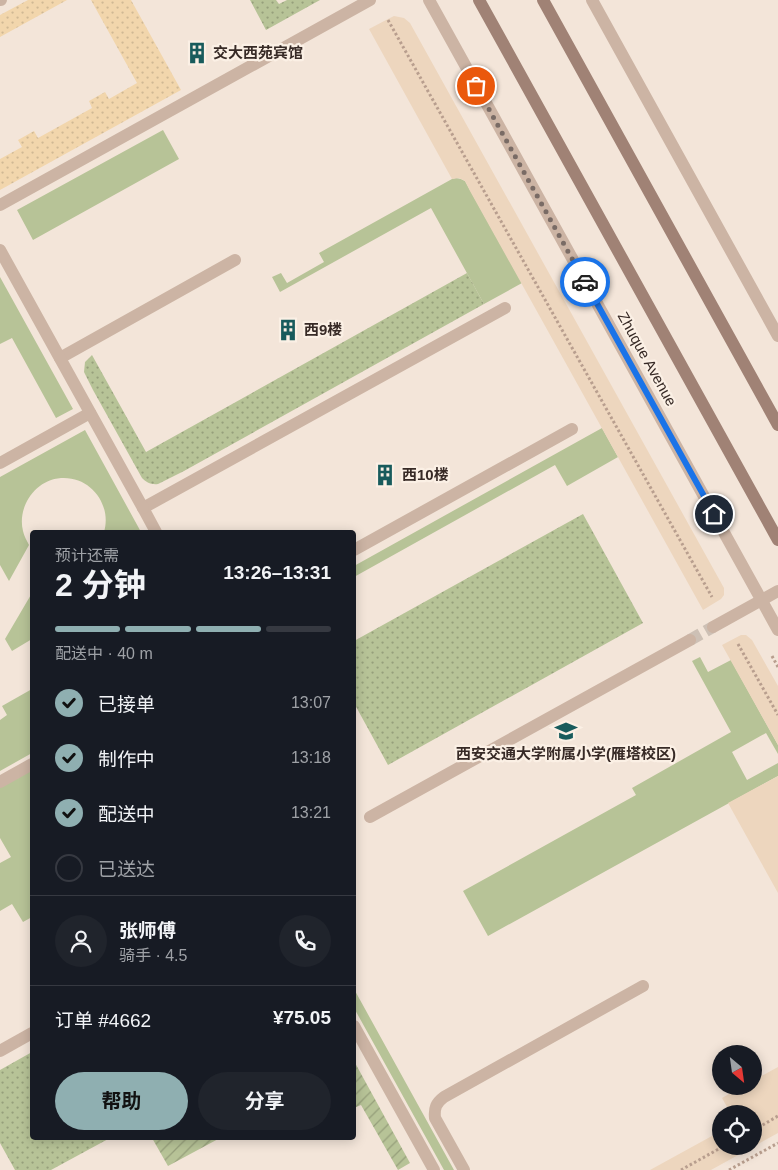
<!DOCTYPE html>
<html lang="zh">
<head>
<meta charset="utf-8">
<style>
	body { margin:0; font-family:Helvetica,"Noto Sans SC",sans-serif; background:#20242c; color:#f1f3f6; height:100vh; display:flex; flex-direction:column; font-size:19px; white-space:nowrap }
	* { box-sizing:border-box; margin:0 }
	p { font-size:16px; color:#9ea1a6 }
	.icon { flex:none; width:28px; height:28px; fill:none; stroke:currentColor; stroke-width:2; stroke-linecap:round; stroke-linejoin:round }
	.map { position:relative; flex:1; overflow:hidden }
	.details { position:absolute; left:30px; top:530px; width:326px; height:610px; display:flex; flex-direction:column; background:#171b24; border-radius:5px; box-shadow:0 2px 12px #0003 }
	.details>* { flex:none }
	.needle { width:32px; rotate:151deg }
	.fabs { position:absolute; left:712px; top:1045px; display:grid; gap:10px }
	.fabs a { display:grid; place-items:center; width:50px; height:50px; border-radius:50%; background:#171b24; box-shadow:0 2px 12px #0003; font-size:25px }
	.pin { position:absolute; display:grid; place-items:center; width:42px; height:42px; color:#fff; margin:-21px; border:2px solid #fff; border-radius:50%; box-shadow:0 1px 5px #0007 }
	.courier { position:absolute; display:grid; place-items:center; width:50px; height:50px; margin:-25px; border:4px solid #1a73e8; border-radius:50%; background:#fff; color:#222; box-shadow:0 1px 6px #0007 }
	.head em { font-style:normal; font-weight:700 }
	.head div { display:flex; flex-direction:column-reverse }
	.head { display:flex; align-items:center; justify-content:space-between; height:85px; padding:0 25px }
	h1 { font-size:32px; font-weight:700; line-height:38px }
	.bar { display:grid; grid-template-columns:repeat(4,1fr); gap:8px 5px; align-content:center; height:60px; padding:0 25px }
	.bar i { height:6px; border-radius:4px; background:#363941 }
	.bar .active { background:#8fafb1 }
	.bar p { grid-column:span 4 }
	.line { display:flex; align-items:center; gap:12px; padding:0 25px; border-top:1px solid #363941 }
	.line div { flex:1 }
	.round { display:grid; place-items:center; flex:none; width:52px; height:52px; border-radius:26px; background:#20242c }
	ol { padding:0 25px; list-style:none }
	li { display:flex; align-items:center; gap:15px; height:55px }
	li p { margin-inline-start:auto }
	li .icon { padding:5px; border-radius:50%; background:#8fafb1; color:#111; stroke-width:4 }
	li:last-child { color:#9ea1a6 }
	li i { width:28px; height:28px; border:2px solid #363941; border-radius:50% }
	.cta { display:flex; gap:10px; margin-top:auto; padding:10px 25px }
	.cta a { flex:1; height:58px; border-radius:30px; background:#8fafb1; color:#111; font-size:20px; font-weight:700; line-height:58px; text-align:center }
	.cta a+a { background:#20242c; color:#f1f3f6 }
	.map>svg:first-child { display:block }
	.grass { fill:#b7c397 }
	.sand { fill:url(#sand-dots) }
	.park { fill:url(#park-dots) }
	.garden { fill:url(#garden-furrows) }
	.plaza { fill:#edd6be }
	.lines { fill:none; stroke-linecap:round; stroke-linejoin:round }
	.street-tunnel { stroke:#cdc0b5; stroke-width:12; stroke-dasharray:12 6; stroke-linecap:butt }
	.path { stroke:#b89e8e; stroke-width:3; stroke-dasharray:2.5 2.5; stroke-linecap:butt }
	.lane { stroke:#ccb4a4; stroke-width:12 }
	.street { stroke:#ccb4a4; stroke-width:12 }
	.secondary { stroke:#a08275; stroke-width:12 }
	.done { stroke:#796b65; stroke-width:5; stroke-dasharray:0 9 }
	.route { stroke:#1a73e8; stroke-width:6 }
	.labels { text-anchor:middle; stroke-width:4.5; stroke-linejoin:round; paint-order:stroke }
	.poi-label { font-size:15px; font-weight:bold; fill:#372a26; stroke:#fbf0e5; text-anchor:start }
	.street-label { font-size:15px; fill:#372a26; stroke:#fbf0e5 }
</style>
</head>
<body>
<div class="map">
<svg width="778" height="1170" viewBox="0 0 778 1170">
	<defs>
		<pattern id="sand-dots" width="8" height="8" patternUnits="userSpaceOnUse" patternTransform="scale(1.25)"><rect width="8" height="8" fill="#f2d6ac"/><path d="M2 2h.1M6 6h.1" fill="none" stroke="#d0b894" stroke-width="1.8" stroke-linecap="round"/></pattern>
		<pattern id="park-dots" width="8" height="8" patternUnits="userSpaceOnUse" patternTransform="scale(1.25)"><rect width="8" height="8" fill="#b7c397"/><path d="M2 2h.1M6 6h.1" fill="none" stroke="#969f7b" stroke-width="1.8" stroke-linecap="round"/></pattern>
		<pattern id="garden-furrows" width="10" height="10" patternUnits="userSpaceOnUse" patternTransform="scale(1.25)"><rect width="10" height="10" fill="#b7c397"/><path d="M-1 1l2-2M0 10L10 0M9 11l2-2" fill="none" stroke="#969f7b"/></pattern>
	</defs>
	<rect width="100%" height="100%" fill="#f3e5d9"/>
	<!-- grass -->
	<path class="grass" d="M163,130L179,159L33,240L17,210Z
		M456,178L461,179L465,181L522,283L484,304L431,208L280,292L272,277L281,273L287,283L324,262L319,253L452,179Z
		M0,277L73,409L56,418L12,338L0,344Z
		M602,428L618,457L567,486L555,465L354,577V566Z
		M85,430L141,532H104C112,505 91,476 61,478C35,480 17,507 23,531C24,536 27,541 29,545L9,581L0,565V477Z
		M32,593V639L12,651L5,639Z
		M700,657L708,672L731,660L778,745V754L766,733L732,752L747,780L778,763V776L488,936L463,891L636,795L632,788L731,732L692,661Z
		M32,689V753L0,771V720L7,715L2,706Z
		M32,769V917L23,922L12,904L0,911V863L11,857L0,838V787Z
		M354,989L454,1170H444L354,1008Z"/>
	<!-- sand -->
	<path class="sand" d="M28,0H67L0,37V15Z
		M91,0H131L181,90L0,190V159L22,147L18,140L34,131L38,138L92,108L89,101L105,92L109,99L137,83Z"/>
	<!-- park -->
	<path class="park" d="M250,0H276L279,4L287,0H320L266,30Z
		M467,273L484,304L184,471L158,484C151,485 146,482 142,478L93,390L84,372L85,362L92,355L146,452Z
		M583,514L643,623L388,765L354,703V641Z
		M32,1052V1138H110L51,1170H15L0,1143V1070Z"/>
	<!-- garden -->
	<path class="garden" d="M354,1061L410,1163L398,1170L361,1105L354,1108Z
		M152,1138H220L168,1166Z"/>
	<!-- plaza -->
	<path class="plaza" d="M394,16L404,18L410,23L724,588V595L721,599L703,610L470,191L465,181L459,178L452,179L369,29L388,19Z
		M741,635H746L752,640L778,686V745L722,645Z
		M778,776V893L728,803Z
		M778,1067V1133L711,1170H650L721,1131V1146H754V1114H731L722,1098L743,1086H754V1080Z"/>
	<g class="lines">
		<!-- street-tunnel -->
		<path class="street-tunnel" d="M690,640L713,627"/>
		<!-- path -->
		<path class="path" d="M388,20L712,597
			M738,644L778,715
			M772,656L778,667
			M754,1130L778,1116
			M681,1170L724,1146
			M729,1170L778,1143"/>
		<!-- lane -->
		<path class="lane" d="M0,0H1
			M60,358L235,260
			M0,463L90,413
			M156,532L143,508L505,308
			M354,550L572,429
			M0,782L32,764
			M354,1026L434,1170
			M0,1051L32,1033
			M464,1170L435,1118C434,1108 436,1103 444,1097L643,986"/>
		<!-- street -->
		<path class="street" d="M429,0L778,630
			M592,0L778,336
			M0,205L370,0
			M0,250L143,508
			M713,627L778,591
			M370,817L690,640"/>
		<!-- secondary -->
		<path class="secondary" d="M479,0L778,540
			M543,0L778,425"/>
	</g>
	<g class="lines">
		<!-- done -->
		<path class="done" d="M476,86L585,282"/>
		<!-- route -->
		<path class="route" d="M585,282L714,514"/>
	</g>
	<!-- icons -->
	<defs>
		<g id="building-bare" transform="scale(1.725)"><path d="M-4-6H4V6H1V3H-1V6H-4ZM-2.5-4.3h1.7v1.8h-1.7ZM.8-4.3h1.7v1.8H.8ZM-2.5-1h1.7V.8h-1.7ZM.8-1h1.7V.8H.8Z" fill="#185b5c" stroke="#fbf0e5" stroke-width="2.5" paint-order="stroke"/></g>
		<g id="school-bare" transform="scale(1.725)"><path d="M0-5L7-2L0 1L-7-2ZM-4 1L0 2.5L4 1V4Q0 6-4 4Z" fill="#185b5c" stroke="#fbf0e5" stroke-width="2.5" paint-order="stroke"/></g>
	</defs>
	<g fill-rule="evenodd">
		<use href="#building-bare" x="197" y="53"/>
		<use href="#building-bare" x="288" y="330"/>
		<use href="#building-bare" x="385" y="475"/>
		<use href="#school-bare" x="566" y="731"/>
	</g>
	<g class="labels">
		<!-- poi labels -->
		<g class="poi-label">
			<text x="213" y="58">交大西苑宾馆</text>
			<text x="304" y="335">西9楼</text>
			<text x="402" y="480">西10楼</text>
			<text x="566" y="759" text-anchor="middle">西安交通大学附属小学(雁塔校区)</text>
		</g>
		<!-- street labels -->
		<g class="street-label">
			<text transform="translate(647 359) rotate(61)" y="5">Zhuque Avenue</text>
		</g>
	</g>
</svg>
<div class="fabs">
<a><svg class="needle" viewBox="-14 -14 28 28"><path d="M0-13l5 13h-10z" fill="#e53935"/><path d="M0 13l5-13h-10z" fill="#9ea1a6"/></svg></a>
<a><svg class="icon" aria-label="locate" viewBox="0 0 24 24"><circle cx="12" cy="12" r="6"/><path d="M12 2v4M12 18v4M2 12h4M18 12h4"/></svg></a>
</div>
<div class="pin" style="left:476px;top:86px;background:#ea580c"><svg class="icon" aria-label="bag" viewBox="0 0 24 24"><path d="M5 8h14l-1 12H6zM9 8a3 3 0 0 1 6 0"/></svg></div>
<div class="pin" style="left:714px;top:514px;background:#1f2937"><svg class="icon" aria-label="home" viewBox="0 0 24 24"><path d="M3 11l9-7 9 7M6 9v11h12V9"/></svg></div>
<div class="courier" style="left:585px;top:282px"><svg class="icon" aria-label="car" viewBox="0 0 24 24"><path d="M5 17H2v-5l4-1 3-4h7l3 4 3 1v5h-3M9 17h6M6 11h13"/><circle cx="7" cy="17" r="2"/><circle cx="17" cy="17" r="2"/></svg></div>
<section class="details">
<div class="head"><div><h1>2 分钟</h1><p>预计还需</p></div><em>13:26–13:31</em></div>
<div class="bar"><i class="active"></i><i class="active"></i><i class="active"></i><i></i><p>配送中 · 40 m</p></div>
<ol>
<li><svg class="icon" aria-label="check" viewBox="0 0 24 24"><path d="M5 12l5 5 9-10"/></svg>已接单<p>13:07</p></li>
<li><svg class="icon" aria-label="check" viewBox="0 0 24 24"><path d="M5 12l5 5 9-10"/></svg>制作中<p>13:18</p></li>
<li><svg class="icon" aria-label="check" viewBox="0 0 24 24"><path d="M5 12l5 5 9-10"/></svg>配送中<p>13:21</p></li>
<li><i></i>已送达</li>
</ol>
<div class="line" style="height:90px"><a class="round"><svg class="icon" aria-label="person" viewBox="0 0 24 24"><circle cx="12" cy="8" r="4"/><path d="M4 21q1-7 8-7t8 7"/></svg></a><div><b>张师傅</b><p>骑手 · 4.5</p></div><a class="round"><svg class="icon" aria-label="phone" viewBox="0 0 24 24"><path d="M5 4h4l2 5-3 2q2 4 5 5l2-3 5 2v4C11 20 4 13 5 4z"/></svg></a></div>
<div class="line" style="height:65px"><div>订单 #4662</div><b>¥75.05</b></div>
<div class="cta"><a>帮助</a><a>分享</a></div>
</section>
</div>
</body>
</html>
